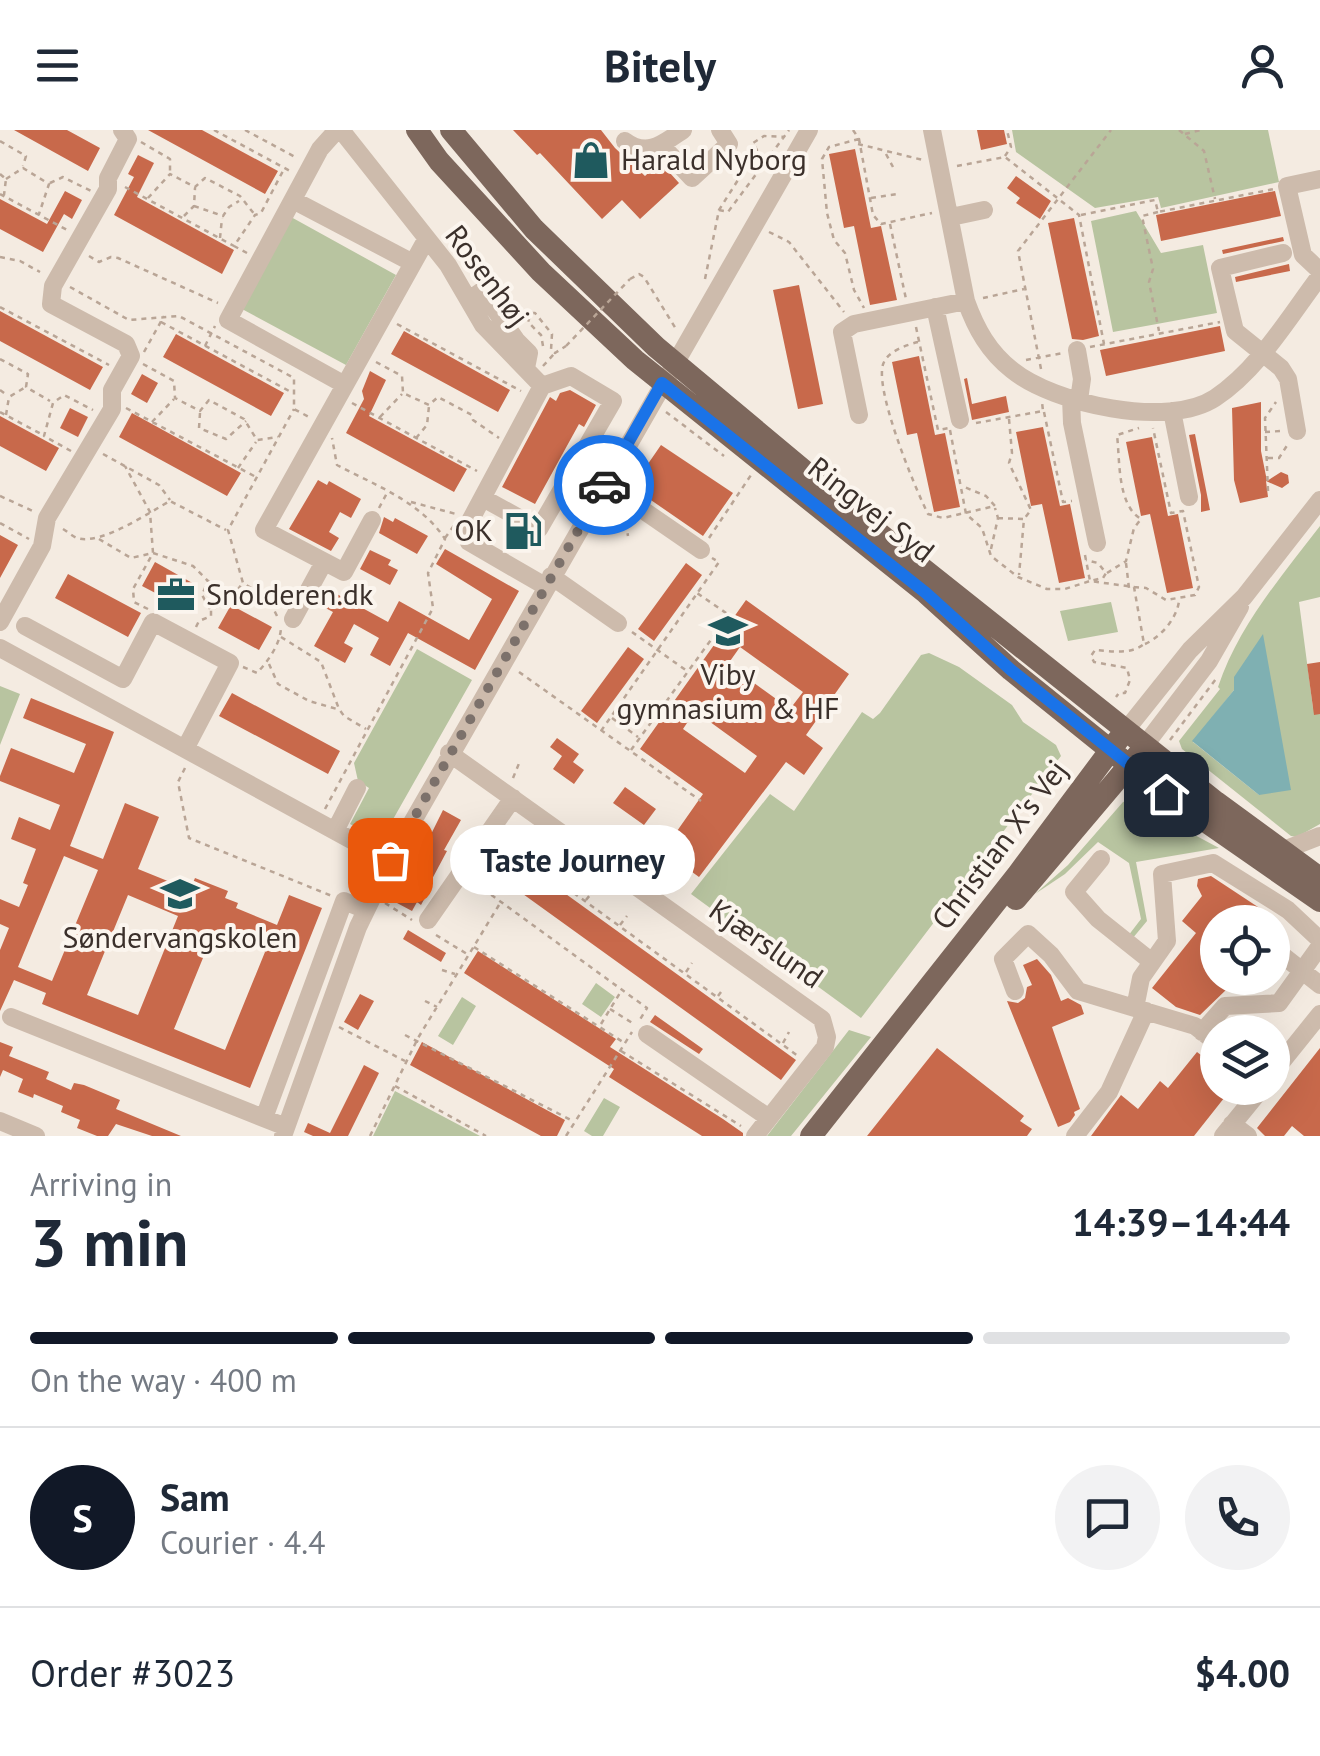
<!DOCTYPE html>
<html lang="en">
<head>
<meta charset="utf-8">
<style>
	body { margin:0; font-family:"PT Sans",sans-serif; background:#f2f2f3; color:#1f2937; height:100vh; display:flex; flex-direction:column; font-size:38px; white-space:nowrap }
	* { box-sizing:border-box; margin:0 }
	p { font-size:32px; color:#747a83 }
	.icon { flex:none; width:55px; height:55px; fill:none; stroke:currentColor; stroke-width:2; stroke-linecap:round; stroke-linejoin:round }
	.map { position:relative; height:1006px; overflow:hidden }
	.drawer { display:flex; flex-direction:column; background:#fff; flex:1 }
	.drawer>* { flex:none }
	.tools { position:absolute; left:1200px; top:775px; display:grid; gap:20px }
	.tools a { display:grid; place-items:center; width:90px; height:90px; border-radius:50%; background:#fff; box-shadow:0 10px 40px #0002; font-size:50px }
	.pin { position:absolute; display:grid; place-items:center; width:85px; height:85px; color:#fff; margin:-42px; border-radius:20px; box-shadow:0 5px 15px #0006 }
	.courier { position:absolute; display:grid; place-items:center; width:100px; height:100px; margin:-50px; border:8px solid #1a73e8; border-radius:50%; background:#fff; color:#222; box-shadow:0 2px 12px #0007 }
	.bubble { position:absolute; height:70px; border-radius:35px; background:#fff; box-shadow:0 10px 40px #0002; font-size:32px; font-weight:600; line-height:70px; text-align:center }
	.headline em { font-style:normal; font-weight:600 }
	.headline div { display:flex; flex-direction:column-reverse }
	.headline { display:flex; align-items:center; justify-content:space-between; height:170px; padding:0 30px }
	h1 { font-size:65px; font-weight:600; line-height:75px }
	.bar { display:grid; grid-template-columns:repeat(4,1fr); gap:15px 10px; align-content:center; height:120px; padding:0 30px }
	.bar i { height:12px; border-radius:8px; background:#e0e1e3 }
	.bar .on { background:#111827 }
	.bar p { grid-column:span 4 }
	.line { display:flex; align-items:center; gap:25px; padding:0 30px; border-top:2px solid #e0e1e3 }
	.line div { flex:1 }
	.round { display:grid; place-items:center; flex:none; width:105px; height:105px; border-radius:52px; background:#f2f2f3 }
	header { display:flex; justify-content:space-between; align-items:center; height:130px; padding:0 30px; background:#fff; font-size:45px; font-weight:600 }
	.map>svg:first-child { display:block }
	.green { fill:#b8c4a0; fill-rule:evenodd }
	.water { fill:#7fb0b2 }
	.building { fill:#c8694b; fill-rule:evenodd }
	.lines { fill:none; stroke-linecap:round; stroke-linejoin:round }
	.path { stroke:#b9a596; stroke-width:2.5; stroke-dasharray:5 5; stroke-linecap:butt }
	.minor { stroke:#cdbbac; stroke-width:18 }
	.major { stroke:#7d675c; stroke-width:22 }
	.path-bridge { stroke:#b9a596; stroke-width:2.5; stroke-dasharray:5 5; stroke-linecap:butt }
	.done { stroke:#7c716b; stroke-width:10; stroke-dasharray:0 18 }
	.route { stroke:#1a73e8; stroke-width:12 }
	.labels { text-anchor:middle; stroke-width:8; stroke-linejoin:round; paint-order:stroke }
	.poi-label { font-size:30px; fill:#3b302b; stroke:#fbf5ee; text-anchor:start }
	.street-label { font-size:30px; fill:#3b302b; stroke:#fbf5ee }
</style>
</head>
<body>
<header><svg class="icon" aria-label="menu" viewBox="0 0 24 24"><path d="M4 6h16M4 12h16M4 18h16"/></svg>Bitely<svg class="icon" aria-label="person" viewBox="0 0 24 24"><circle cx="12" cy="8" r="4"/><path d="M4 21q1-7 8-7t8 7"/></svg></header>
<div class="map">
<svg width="1320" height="1006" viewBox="0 0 1320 1006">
	<rect width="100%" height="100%" fill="#f4ebe1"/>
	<!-- green -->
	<path class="green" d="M1012,0H1268L1279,52L1161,78L1158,67L1095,78L1016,22Z
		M1136,81L1161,123L1203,115L1217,183L1113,202L1091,91Z
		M291,87L396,145L346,235L242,179Z
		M1320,396V467L1299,472L1313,578L1320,577V694L1297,707L1291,706L1182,619L1179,611L1220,559L1218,557C1239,495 1281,447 1320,396ZM1234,560L1259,665L1193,612Z
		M1111,472L1118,502L1068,511L1060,481Z
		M417,519L472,550L383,707L376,708L350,694L369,658L358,651L354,633Z
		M929,523L959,537L1012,575L1023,592L1056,615L1061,626L861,888L691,764L770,664L794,681L862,582L873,589L880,583L921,525Z
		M0,556L20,564L0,615Z
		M1131,669L1147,676L1146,679L1219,718L1136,732L1147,791L1132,809L1128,806L1141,789L1129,733L1098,712L1065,744L1035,764L1068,735L1123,672Z
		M596,853L615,867L601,887L582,874Z
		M462,867L476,876L453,915L438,906Z
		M849,900L871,907L791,1006H767Z
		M395,961L480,1006H373Z
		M604,968L620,977L603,1006H592L584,1001Z"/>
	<!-- water -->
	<path class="water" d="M1263,504L1291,660L1259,665L1192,611L1234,560V547Z"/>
	<!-- building -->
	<path class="building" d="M14,0H67L100,18L88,41Z
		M148,0H202L278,41L265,64Z
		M513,0H601L615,18L645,46L660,32L679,53L640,89L622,70L602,89L540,23L537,25Z
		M977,0H1004L1007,14L981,20Z
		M855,19L871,98L881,96L897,170L870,175L854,96L844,98L829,24Z
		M138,25L154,33L137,67L234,120L222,144L114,85L134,47L128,44Z
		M1016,46L1051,71L1040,89L1016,73L1020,68L1007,58Z
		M65,61L82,70L72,89L64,84L43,122L0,99V69L47,94Z
		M1275,61L1281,86L1161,111L1156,85Z
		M1074,88L1099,206L1083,210L1072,209L1048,93Z
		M1283,107L1284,111L1223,124L1222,120Z
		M1289,134L1290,141L1236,152L1235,147Z
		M799,155L823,274L798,279L773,160Z
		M0,181L103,237L90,260L0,211Z
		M1220,196L1225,221L1106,246L1100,220Z
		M404,201L510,260L498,282L391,224Z
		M176,204L284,263L271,286L163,227Z
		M919,226L935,305L945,303L960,377L934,382L917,303L907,305L892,232Z
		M370,241L386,250L369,286L467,339L454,362L346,303L364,269L362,261Z
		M142,244L158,253L147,273L131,264Z
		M967,248L972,274L1006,266L1009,282L972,290L964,249Z
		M570,260L596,275L584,297L579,294L535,374L502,357L550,267L556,271L560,263Z
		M1261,272V321L1267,351L1281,342L1288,345L1289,353L1282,358L1266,351L1268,367L1240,373L1234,350L1232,278Z
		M70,278L88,287L78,307L60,298Z
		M132,283L241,343L227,366L119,307Z
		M0,286L59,318L46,341L0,316Z
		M1043,297L1060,376L1070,374L1085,448L1059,453L1042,374L1031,376L1016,302Z
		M1195,304L1210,380L1201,382V365L1189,305Z
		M1152,307L1168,386L1178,384L1193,458L1167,463L1150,384L1141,386L1126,312Z
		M661,315L733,363L703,406L632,357Z
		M318,350L327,355L329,351L361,369L351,388L340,382L329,402L339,408L331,421L289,399Z
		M384,387L393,392L395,388L428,406L417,424L379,403Z
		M0,405L18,415L0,448Z
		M445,419L519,461L475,540L408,503L390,536L370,525L379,508L354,494L344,513L353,518L345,533L314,516L333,482L316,473L324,457L388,492L399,471L469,510L492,469L436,434Z
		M370,420L391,430L388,435L398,440L390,455L360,439Z
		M155,432L196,455L184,478L142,456Z
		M686,433L702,445L654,511L638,499Z
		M68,444L141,483L128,507L55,468Z
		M746,470L849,544L806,605L823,618L804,645L786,632L699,747L663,721L703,664L640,619ZM740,517L803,562L790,579L728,534ZM695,581L757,626L745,643L683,599Z
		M231,475L272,497L259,520L218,498Z
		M628,517L644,529L597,593L581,581Z
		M1320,532V584L1314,585L1307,534Z
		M232,563L340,621L328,644L219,586Z
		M31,568L114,602L70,716L103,729L125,673L159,687L138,739L180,756L182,750L192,755L195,748L228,761L225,768L238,773L236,778L277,795L289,765L322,778L250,958L42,874L46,863L14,850L0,881V820L9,798L0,794V769L19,777L28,755L23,753L36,719L11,709L19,687L50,700L60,675L0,651V646L11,618L74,643L86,614L23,588ZM64,726L98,740L52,851L18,837ZM128,765L178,786L138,885L87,865ZM214,801L265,822L225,920L174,899Z
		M557,608L579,624L573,632L584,640L574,654L553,639L562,626L550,617Z
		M625,657L656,679L644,695L613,673Z
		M443,680L461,690L444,720L447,721L431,751L433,753L421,775L417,772L412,781L397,773Z
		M502,718L796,930L781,950L487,738Z
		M1211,746L1273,787L1268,792H1218V848H1255L1244,862L1234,863L1228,858L1200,885L1176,877L1152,858L1196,803L1182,791L1202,766L1197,756L1198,749Z
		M408,800L446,823L441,832L403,809Z
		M478,821L616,909L610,917L723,989L743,1003V1006H702L609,947L614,939L464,843Z
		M1037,829L1051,845L1061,871L1068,868L1081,875L1084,884L1052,897L1080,979L1074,982L1075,985L1070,992L1058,997L1007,871L1018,873L1025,868L1027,857L1032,855L1023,835Z
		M360,864L374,871L358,900L344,892Z
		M655,885L703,919L699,924L650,892Z
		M0,912L13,917L9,926L49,942L46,949L71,960L74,953L84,955L120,970L116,979L181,1006H152L116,994L108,1006H97L77,998L80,990L61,982L63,976L34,964L33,968L18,962L23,949L3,940L0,947Z
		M422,912L565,990L557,1006H541L410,935Z
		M937,918L1024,986L1020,991L1032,999L1027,1006H867Z
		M1320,918V1006H1304L1292,996L1284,1006H1265L1257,998Z
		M1197,922L1218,938V958H1232L1194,1006H1091L1121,965L1138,979L1160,951L1168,958Z
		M364,935L379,943L348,1006H313L304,1002L308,993L330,1003Z"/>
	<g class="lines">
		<!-- path -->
		<path class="path" d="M214,0L292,42
			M245,0L297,28
			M853,0L859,9L873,85L881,94L932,83
			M1179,0L1204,21L1215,69
			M1185,4L1201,0
			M859,9L829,17L822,29L827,83L834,110L845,123L854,160L864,178
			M0,11L26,26L23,36
			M141,12L170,29V42
			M858,14L923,30
			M886,24L893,37
			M1005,26L1011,17L1007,0
			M957,36L1005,27L1079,85L1104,214
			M0,44L6,49L4,65
			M6,49L23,38L49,54L39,84
			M50,53L63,47L91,61
			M125,57L234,116
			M0,64L69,101
			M148,68L170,44L195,57L205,48L240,66L255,85
			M871,68L898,64
			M194,76L223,86L229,77L239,71
			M719,80L728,82L789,0
			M1158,82L1142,86L1153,139L1149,152L1159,201
			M1081,85L1155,70L1158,82L1274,59
			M184,86L194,76L195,58
			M890,94L906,169
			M769,102L789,112L844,182
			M220,108L222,88
			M247,123L234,116L255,85L261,83L284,39
			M89,126L99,132L111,127L118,128L218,173
			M0,127L20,131L40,142
			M630,149L639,144L644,147L676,199
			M705,149L719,80L757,20L753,13L764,6L784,7
			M70,157L129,190L179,186L294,248V279L309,287
			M983,168L1024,159
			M0,177L109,235
			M161,192L291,262
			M397,194L521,261
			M916,197L938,300L949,298
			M918,212C906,215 889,221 884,232C872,255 915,358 928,384L943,388L995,376L986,366L962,356
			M205,216L215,196
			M543,216L541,205L528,192L531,183H535L552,204L551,220L555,223L566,216
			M1090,217L1220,192
			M144,222L164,186
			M0,229L28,244L26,257L50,271
			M1026,230L1063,223
			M376,232L402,246L403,263L429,275L438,267L472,285L473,290L499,308
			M143,234L174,251L175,268L200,281L209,270L244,289L257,310L278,307
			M543,236L554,224
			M1041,239L1018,121L1111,0
			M0,260L7,265
			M352,273L477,341
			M126,278L256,347
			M0,282L43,305
			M666,282L724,326
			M1044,282L1063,372L1072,371
			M200,283L199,298L226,309L246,291
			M6,285L9,267L24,258
			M380,287L402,264
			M1009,289L1012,323L1009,333L1031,380L1024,389
			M152,292L174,269
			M976,293L1043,281L1042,272
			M950,300L966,384L982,398L991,426L1018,447L1047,459H1065L1090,451L1134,457L1144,514C1131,525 1111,521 1095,520L1091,526L1094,532L1127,538L1130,550L1125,563H1119L1116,567
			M1265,302L1281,301
			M416,308L427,295L429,276
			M71,321L44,306L53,273L64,265L93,280
			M103,324L159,355L170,370
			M1268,328H1279L1288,314
			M238,338L256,312
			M1268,361L1265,288L1276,272
			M0,366L35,382
			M411,372L456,384
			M379,378L387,363
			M605,385L627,400L628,406
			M998,388L1024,389L1019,445
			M0,393L29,409
			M63,399C68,402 72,406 77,408C100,416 150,382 170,371L226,400
			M445,408L455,394
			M709,408L751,345
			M99,409L131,428L153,423L150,382L125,336
			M991,419L998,388L995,378
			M1085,425L1090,451L1103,448L1106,443L1098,433L1086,430
			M1126,433L1129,458
			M1107,443L1126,431L1134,398L1141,389C1117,375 1120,330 1117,305L1139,298
			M1134,457L1146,458L1166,470L1195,465L1199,457L1183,381L1171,383L1153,298
			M148,479L134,472L133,459L153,423L193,436L208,451
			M210,479L202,465L208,451L234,465
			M277,486L268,468L243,453L228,400L294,279
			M196,497L199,491L211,486V480L229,471L242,454
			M632,502L687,541
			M281,507L321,532L339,579L344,586L366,599
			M1145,514C1161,507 1177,488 1179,471
			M269,534L278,554L309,571L337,579
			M243,537L257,543C268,531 280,515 281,498
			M519,542L701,671
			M612,588L638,607
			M601,601L719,432L712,428
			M1170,610L1216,549
			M631,620L729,485L697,463
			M185,638L178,652L189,708L332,766
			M513,648L520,631
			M325,679L433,478L428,443L445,409C421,372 375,355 337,335L332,308
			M501,710L798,926
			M522,724L528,714
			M475,753L647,878L639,891
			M586,770L594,760
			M385,773L412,790
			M620,795L627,786
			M436,805L467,824
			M474,817L623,912
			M442,840L455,844
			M686,842L692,833
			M718,866L724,858
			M425,871L437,877
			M610,879L634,894
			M601,894L620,863
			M339,897L405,931
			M405,905L573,991
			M783,913L789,902
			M621,921L741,996
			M395,956L486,1006
			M370,1006L418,908L499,775
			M566,1006L632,902"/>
		<!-- minor -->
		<path class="minor" d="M337,0L320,19L228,190L345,255
			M341,0L448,135L483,195L542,256L470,391L469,412L545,456
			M932,0L966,171C976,199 989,222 1012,240C1054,274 1168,299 1215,268C1258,240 1289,187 1320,146
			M625,11C647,28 664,13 683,0
			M661,15L692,48L729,14L720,0
			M1320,49L1287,56L1303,125L1320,141
			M293,70L411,132
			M951,87L984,80
			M1283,123L1220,138L1235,201L1281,238L1288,249L1297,301
			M469,170L482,161L516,210L529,223L526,238
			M935,177L960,290
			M1077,220L1082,249L1079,270
			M1071,268L1072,293L1097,413
			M1172,281L1189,367
			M859,285L842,202L854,194L966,171
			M605,354L701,420
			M483,368L539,399L613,271L571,246L542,256
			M372,390L344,442L264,400L426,110
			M551,446L618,493
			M293,489L324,432
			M0,492L42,416L47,388L112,279V260L131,226L126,214L51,174L53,156L108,59V48L128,9L122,0
			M25,496L123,549L153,492L230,533L185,619
			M0,518L390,731
			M1126,600L1190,520L1244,467L1320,370
			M1145,615L1209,531L1240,477
			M449,623L822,889L827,907L825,917L755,1006
			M335,701L357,658
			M1284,720L1320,706
			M1101,729L1074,762L1098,789L1152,832
			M428,790L513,668
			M1277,821L1320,855
			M1015,861L1003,829L1028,804L1051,825L1078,861L1195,896L1218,914
			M1135,878L1141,848L1167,811L1162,744L1213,733L1288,780L1320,810
			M11,887L286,997
			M1202,902L1225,876L1279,873L1320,816
			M647,904L769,988
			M1272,944L1320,884
			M264,988L344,771L366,780
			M0,991L36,1006
			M1232,994L1248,1006
			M283,1006L358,797L390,731L809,0
			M1075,1006L1109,962L1146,881
			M1223,1006L1262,958"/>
		<!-- major -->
		<path class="major" d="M417,0L439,31L541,142L635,230L926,463L1011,540L1156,657L1320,771
			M451,0L534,99L656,217L892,414L1216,672L1320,748
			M1016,769L1137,626
			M811,1006L1018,744L1118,610"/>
		<!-- path-bridge -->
		<path class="path-bridge" d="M566,216L630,149"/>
	</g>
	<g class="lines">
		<!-- done -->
		<path class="done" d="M390,730L604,355"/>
		<!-- route -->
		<path class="route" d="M604,355L662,253L926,463L1011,540L1166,664"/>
	</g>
	<!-- icons -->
	<defs>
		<g id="shop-bare" transform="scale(3)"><path d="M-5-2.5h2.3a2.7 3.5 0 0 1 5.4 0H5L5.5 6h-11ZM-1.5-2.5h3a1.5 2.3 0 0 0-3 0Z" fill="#1f5a5e" stroke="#fbf5ee" stroke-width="2.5" paint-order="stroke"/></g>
		<g id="fuel-bare" transform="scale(3)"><path d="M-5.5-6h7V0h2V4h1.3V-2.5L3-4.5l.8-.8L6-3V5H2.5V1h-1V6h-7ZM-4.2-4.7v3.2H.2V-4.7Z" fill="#1f5a5e" stroke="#fbf5ee" stroke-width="2.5" paint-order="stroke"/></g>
		<g id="office-bare" transform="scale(3)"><path d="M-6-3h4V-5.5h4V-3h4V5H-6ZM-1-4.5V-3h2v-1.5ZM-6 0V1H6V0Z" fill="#1f5a5e" stroke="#fbf5ee" stroke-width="2.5" paint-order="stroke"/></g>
		<g id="university-bare" transform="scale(3)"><path d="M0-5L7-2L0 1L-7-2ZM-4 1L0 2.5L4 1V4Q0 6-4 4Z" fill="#1f5a5e" stroke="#fbf5ee" stroke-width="2.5" paint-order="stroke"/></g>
		<g id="school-bare" transform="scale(3)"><path d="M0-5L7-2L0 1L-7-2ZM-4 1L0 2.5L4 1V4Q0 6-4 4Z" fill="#1f5a5e" stroke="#fbf5ee" stroke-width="2.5" paint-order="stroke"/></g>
	</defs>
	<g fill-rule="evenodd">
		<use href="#shop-bare" x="591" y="30"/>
		<use href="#fuel-bare" x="523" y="401"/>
		<use href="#office-bare" x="176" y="465"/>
		<use href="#university-bare" x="728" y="501"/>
		<use href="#school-bare" x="180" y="764"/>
	</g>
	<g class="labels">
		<!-- poi labels -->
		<g class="poi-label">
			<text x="621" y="40">Harald Nyborg</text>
			<text x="493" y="411" text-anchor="end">OK</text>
			<text x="206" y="475">Snolderen.dk</text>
			<text x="728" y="555" text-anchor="middle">Viby<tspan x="728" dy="34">gymnasium &amp; HF</tspan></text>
			<text x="180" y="818" text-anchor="middle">Søndervangskolen</text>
		</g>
		<!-- street labels -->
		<g class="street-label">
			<text transform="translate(487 146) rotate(53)" y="10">Rosenhøj</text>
			<text transform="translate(871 380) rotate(38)" y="10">Ringvej Syd</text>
			<text transform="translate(1000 715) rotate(-53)" y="10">Christian X's Vej</text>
			<text transform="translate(766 814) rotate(35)" y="10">Kjærslund</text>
		</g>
	</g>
</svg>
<div class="tools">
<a><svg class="icon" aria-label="locate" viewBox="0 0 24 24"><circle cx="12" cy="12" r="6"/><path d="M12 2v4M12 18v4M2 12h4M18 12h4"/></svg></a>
<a><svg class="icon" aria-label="layers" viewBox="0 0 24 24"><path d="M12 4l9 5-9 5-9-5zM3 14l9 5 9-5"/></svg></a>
</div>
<div class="pin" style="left:390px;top:730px;background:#ea580c"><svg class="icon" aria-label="bag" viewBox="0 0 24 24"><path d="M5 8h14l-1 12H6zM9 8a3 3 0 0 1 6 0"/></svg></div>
<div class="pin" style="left:1166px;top:664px;background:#1f2937"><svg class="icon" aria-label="home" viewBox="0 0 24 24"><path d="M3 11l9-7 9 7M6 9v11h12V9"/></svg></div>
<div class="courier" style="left:604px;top:355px"><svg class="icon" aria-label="car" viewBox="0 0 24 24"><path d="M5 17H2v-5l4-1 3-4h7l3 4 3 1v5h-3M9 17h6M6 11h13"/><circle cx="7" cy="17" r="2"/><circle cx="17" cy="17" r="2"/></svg></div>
<div class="bubble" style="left:450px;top:695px;width:245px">Taste Journey</div>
</div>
<section class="drawer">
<div class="headline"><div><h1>3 min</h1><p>Arriving in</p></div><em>14:39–14:44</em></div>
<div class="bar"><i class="on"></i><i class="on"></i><i class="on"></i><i></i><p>On the way · 400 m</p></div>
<div class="line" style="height:180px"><b class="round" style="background:#111827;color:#fff">S</b><div><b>Sam</b><p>Courier · 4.4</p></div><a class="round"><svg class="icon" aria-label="chat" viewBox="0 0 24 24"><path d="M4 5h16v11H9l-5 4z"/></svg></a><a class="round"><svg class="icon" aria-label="phone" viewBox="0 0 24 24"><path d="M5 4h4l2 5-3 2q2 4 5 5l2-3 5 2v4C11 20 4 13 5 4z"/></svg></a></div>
<div class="line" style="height:130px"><div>Order #3023</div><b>$4.00</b></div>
</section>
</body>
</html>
